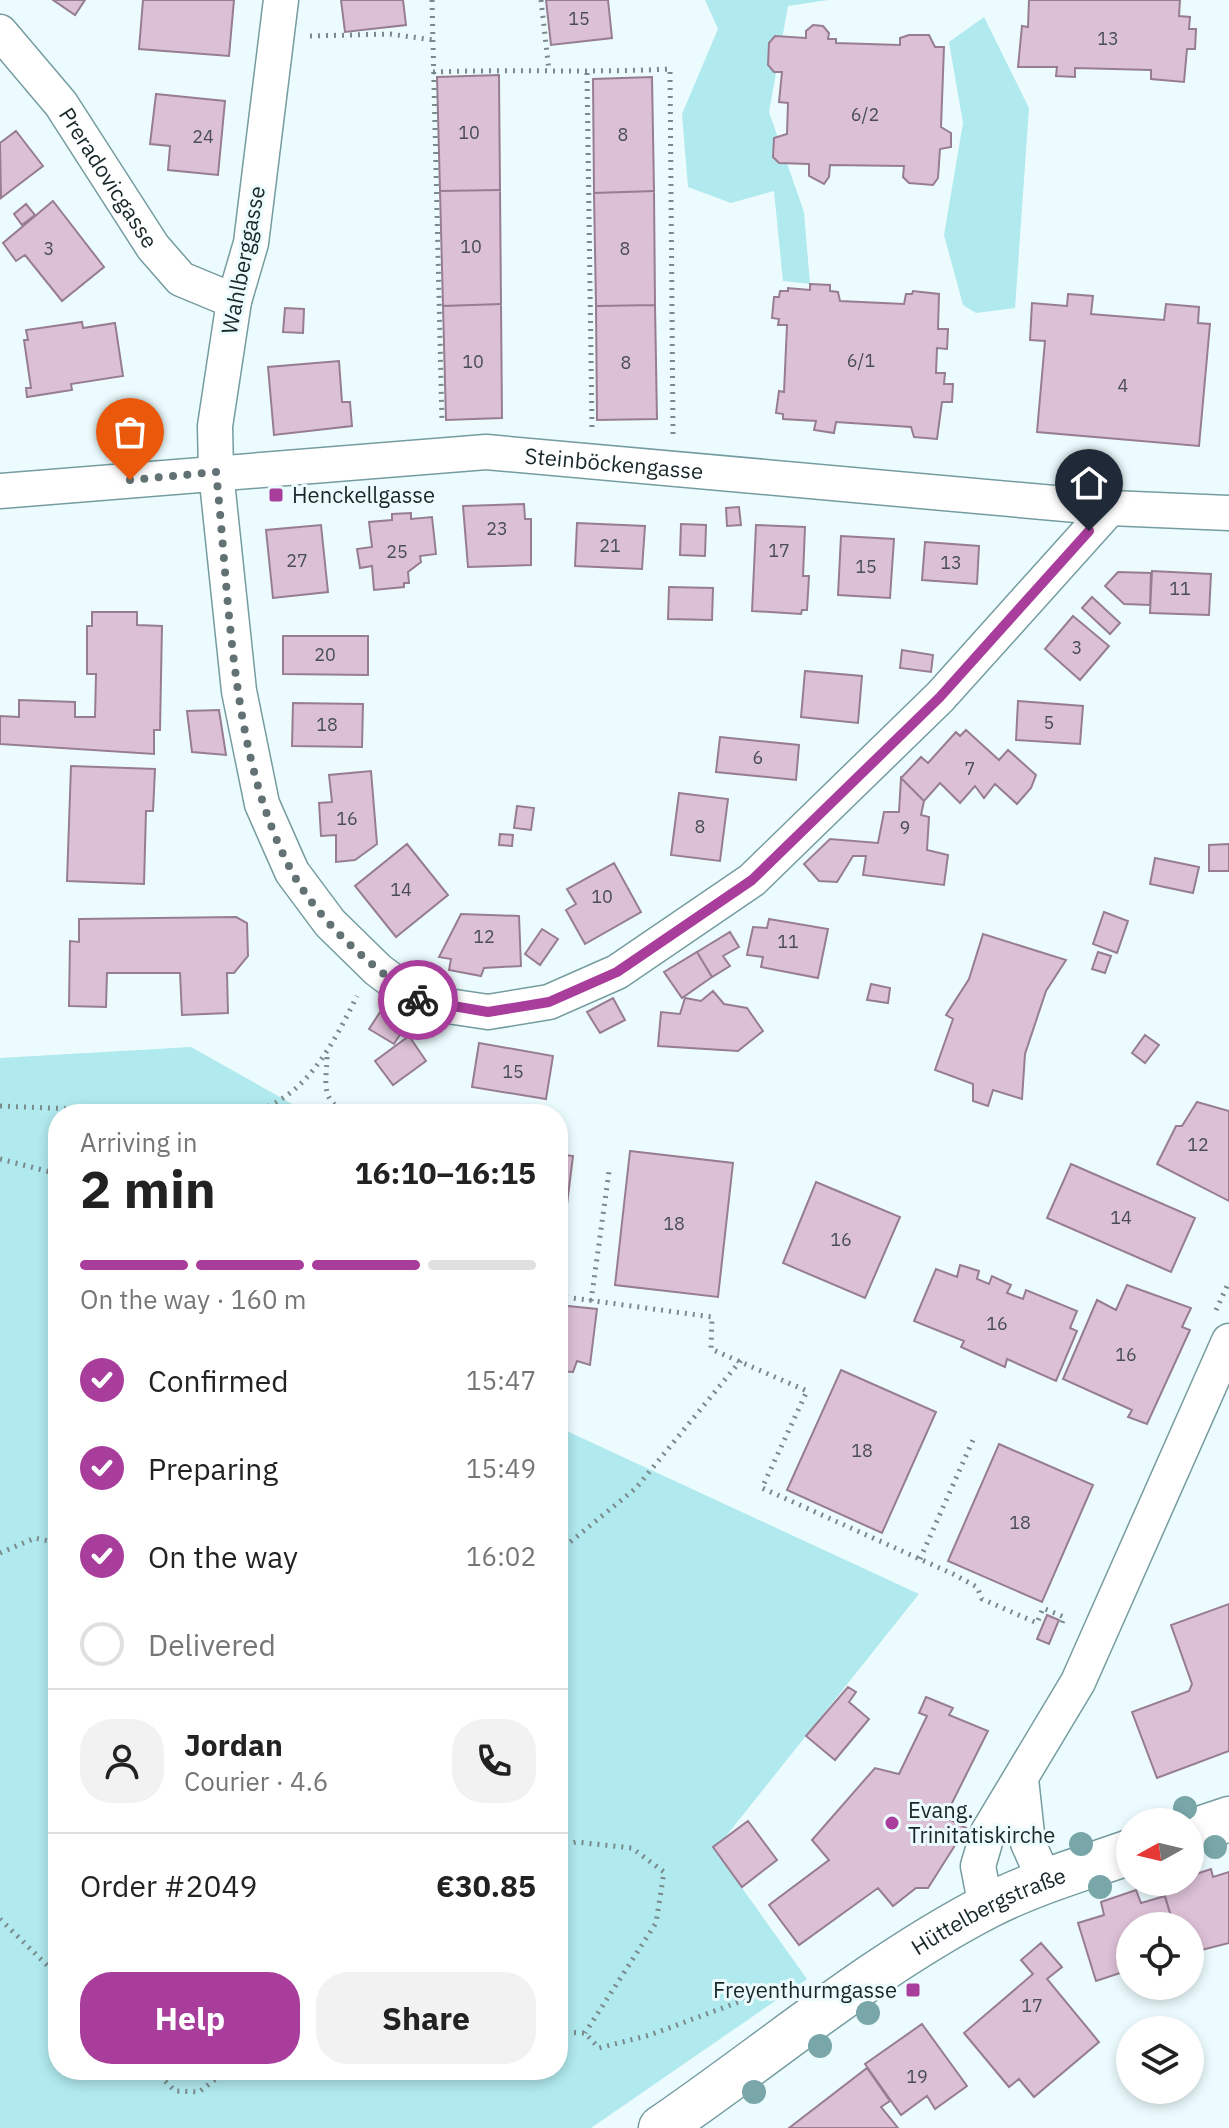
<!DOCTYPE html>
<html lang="en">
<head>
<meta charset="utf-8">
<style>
	body { margin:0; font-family:"IBM Plex Sans",sans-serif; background:#f2f2f2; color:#222; height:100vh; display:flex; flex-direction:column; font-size:30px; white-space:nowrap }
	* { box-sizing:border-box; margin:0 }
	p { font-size:26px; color:#767676 }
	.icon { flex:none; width:44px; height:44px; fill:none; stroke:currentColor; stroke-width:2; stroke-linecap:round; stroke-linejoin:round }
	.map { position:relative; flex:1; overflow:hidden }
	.sheet { position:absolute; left:48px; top:1104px; width:520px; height:976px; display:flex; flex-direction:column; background:#fff; border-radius:32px; box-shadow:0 4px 12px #0003 }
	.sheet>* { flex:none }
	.needle { width:52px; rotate:262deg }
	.fabs { position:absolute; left:1116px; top:1808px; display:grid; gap:16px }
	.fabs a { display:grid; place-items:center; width:88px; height:88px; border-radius:50%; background:#fff; box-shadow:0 4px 12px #0003; font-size:40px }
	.pin { position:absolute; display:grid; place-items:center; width:68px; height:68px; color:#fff; margin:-82px -34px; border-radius:50% 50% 50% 0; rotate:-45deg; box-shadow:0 0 8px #0007 }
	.pin .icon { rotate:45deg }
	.courier { position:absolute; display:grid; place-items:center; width:80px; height:80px; margin:-40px; border:6px solid #a93d9c; border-radius:50%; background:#fff; color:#222; box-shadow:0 2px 10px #0007 }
	.summary em { font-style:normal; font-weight:700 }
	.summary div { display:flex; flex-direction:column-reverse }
	.summary { display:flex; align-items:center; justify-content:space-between; height:136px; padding:0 32px }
	h1 { font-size:52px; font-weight:700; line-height:60px }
	.bar { display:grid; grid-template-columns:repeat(4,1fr); gap:12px 8px; align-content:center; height:96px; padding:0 32px }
	.bar i { height:10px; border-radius:6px; background:#e0e0e0 }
	.bar .active { background:#a93d9c }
	.bar p { grid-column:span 4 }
	.line { display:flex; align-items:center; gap:20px; padding:0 32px; border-top:2px solid #e0e0e0 }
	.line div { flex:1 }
	.round { display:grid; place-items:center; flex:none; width:84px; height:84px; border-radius:32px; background:#f2f2f2 }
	ol { padding:0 32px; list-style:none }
	li { display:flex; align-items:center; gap:24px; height:88px }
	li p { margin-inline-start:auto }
	li .icon { padding:8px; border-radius:50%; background:#a93d9c; color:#fff; stroke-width:4 }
	li:last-child { color:#767676 }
	li i { width:44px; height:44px; border:4px solid #e0e0e0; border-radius:50% }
	.button { display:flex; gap:16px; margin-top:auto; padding:16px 32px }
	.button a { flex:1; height:92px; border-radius:32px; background:#a93d9c; color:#fff; font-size:32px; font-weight:700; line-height:92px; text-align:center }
	.button a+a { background:#f2f2f2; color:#222 }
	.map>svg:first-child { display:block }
	.green { fill:#b0e9ee }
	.building { fill:#dcc0d6; stroke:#977d92; stroke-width:2 }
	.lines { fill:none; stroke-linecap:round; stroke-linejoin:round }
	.street-casing { stroke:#759ca0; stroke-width:37 }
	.secondary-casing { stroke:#759ca0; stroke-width:47 }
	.path { stroke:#7a8a8c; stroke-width:5; stroke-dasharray:2 6; stroke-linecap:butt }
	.street { stroke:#fff; stroke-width:34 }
	.secondary { stroke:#fff; stroke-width:44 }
	.tree { fill:#79a6a9 }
	.done { stroke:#627274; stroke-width:8; stroke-dasharray:0 14.4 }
	.route { stroke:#a93d9c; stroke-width:10 }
	.poi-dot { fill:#a93d9c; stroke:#ecfcfe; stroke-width:3 }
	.labels { text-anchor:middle; stroke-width:6; stroke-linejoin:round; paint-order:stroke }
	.number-label { font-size:18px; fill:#494e54 }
	.street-label { font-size:22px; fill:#182829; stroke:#ecfcfe }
	.poi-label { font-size:22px; fill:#182829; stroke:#ecfcfe; text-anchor:start }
</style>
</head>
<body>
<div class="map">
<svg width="1229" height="2128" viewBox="0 0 1229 2128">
	<rect width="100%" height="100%" fill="#ecfcfe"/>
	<!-- green -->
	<path class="green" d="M705,0H828L788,6L769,112L804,212L810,284L783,281L774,191L731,203L688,187L682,114L718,29Z
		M984,17L1029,108L1015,308L976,313L963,305L944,235L963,123L949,42Z
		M191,1047L310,1114H58V2070H558V1427L919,1594L715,1850L807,1979L591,2128H0V1058Z"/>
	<!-- building -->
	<path class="building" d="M53,0H85L75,15Z
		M143,0H234L229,56L139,49Z
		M341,0H403L406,25L345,32Z
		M546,0H608L612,38L551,45Z
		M1029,0H1180L1179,16L1190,17L1189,29H1196L1195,49H1187L1184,82L1151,79V70L1075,68V77L1056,76L1057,67H1018L1022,26L1028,27Z
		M813,25L823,26L829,33L828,39H836V43L900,45V38L909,35H929L935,47H944L941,127L951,133V147L940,149L938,178L933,185L909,183L903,177L904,166L830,165L829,177L824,184L809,176V164L779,163L773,157L774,138L787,134L788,103L779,102L782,72H774L768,65L769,43L775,36L806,38V31Z
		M499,75L500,190L440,191L437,77Z
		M652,77L654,191L594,193L593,79Z
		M156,94L225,101L218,175L168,170L170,146L150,144Z
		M16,131L43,166L1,198L0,143Z
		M500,190L501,304L443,306L440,191Z
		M654,191L655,305L596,306L594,193Z
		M53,201L104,267L62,301L25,255L16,261L3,243Z
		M26,204L35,215L22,225L14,214Z
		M810,284L830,285V291L838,292L840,301L904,304L906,294H912L913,291L939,294L938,329H948L947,349L937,348L936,373H945L944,384H953L952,402H942L937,439L914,437L911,427L836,422L834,433L814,430L816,421L783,419V414L776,413L779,391L784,392L787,325H778L779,319L772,318L774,297H779L780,291H788V288L810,290Z
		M1068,294L1093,296L1091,314L1164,320L1166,304L1199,307L1198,323L1210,324L1199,446L1037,432L1045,341L1030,340L1032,303L1067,306Z
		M501,304L502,418L446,420L443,306Z
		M655,305L657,419L597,420L596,306Z
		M285,308L304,309L303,333L283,332Z
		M82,322L83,328L115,323L123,376L71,384L72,390L27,397L26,388H31L24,340H28L26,330Z
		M339,361L342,402H350L352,426L274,435L268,367Z
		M524,504L525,519H531V565L468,567L463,506Z
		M739,507L741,525L727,526L726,508Z
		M411,513V519L432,517L436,554L420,556L421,562L408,572L409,583H404V587L374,590L372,566L360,568L357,549L372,547L369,522L392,520V514Z
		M577,523L645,526L642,569L575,566Z
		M681,524L706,525L705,556L680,555Z
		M321,525L328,592L273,598L266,530Z
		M756,525L805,527L803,576H809L807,610H802L801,614L752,611Z
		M841,536L894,539L890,598L838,595Z
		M925,542L979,546L977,584L922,580Z
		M1152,571L1211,574L1209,615L1150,613Z
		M1118,572L1151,573L1150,605L1124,604L1105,586Z
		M669,587L713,588L712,620L668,619Z
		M1092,597L1120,623L1110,634L1082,608Z
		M92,612H137V625L162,626L160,730H154V754L0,744V716L19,717V700L75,702V717H95L96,674H87V626H92Z
		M1073,616L1109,646L1080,680L1045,649Z
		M283,636H368V675L283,674Z
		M902,650L933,655L931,672L900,668Z
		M805,671L862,676L858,723L801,717Z
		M1018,701L1083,706L1080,744L1016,740Z
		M293,703L363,704L362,747L292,746Z
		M219,710L226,755L192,752L187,711Z
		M966,730L999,760L1008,750L1036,775L1031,788L1017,804L995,784L984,798L975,786L960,803L940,783L924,801L901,778L921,757L928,763L956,732L960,736Z
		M720,737L799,745L796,780L716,772Z
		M71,766L155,769L153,811H146L144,884L67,881Z
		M371,771L377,844L355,860L336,862V835L321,836L319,803L332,802L329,775Z
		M901,778L924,801L921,815L929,817L927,850L948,855L944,885L863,875L866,856H853L837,882L819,881L804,864L830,839L878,843L884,812H899Z
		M679,793L728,799L720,861L671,855Z
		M517,806L534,808L531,830L514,828Z
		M500,834L513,835L512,846L499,845Z
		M407,844L448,895L396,937L355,886Z
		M1229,844V871H1209V845Z
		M1155,858L1199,867L1193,893L1150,884Z
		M614,863L641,912L585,944L566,910L576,904L567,889Z
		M1104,912L1128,921L1117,953L1093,944Z
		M461,914L519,916L521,966L484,968L481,976L449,970L451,959L439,957Z
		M236,917L247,923L248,956L234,973H227L228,1013L182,1015L180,973H107L106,1007L69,1006L70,941L79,942V919Z
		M769,919L828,929L818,978L761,967L763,957L747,955L753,927L767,928Z
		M542,929L558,939L540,965L525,954Z
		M730,932L739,947L723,956L730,966L712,977L697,952Z
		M983,934L1066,960L1046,991L1025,1054L1022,1099L993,1090L988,1106L973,1101V1084L935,1070L953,1019L946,1015L969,979Z
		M697,952L712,977L682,998L664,972Z
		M1098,952L1111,956L1105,973L1092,969Z
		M871,984L890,988L888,1003L867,1000Z
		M713,991L724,1004L747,1008L763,1031L738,1051L658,1046L661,1012L680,1014L685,998L701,1001Z
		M613,998L625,1020L600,1033L587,1012Z
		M386,1003L410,1019L394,1044L369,1029Z
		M1145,1035L1159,1045L1145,1063L1132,1053Z
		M409,1036L426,1061L393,1085L375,1061Z
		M479,1043L553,1056L546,1099L472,1087Z
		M1197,1102L1229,1111V1201L1157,1164L1176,1126H1182Z
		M630,1151L733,1163L718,1297L615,1285Z
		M558,1154L573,1156L558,1277Z
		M1071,1164L1195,1218L1171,1272L1047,1218Z
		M816,1182L900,1217L865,1298L783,1263Z
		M960,1265L979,1271L977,1279L989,1284L992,1276L1011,1285L1007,1293L1023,1299L1026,1290L1077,1311L1070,1328L1077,1331L1056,1381L1007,1359L1005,1367L961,1347L964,1341L914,1321L936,1269L957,1277Z
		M1127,1285L1191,1308L1182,1327L1190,1330L1147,1424L1128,1417L1132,1410L1063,1379L1097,1300L1116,1310Z
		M558,1305L597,1309L590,1365L577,1361L573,1372L558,1371Z
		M841,1370L936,1412L882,1533L787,1490Z
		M999,1444L1093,1485L1042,1602L948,1561Z
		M1229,1604V1751L1157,1778L1132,1712L1189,1691L1192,1684L1171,1625Z
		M1047,1615L1059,1620L1049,1644L1037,1639Z
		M848,1687L856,1692L849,1702L869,1719L835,1760L806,1736Z
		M926,1697L953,1708L949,1715L988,1731L945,1817L966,1828L928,1888H916L893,1906L878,1888L799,1945L769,1905L829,1860L812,1840L875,1768L899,1774L927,1716L919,1713Z
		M748,1821L777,1860L742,1887L713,1847Z
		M1211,1869L1213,1877L1229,1872V1943L1190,1953V1926H1174L1164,1894L1179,1889L1176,1882H1190V1876Z
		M1136,1890L1141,1903L1165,1896L1174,1926H1130V1974L1129,1970L1096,1981L1078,1923L1104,1915L1101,1902Z
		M1041,1943L1062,1967L1047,1979L1099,2042L1034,2097L1019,2079L1009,2087L964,2033L1033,1974L1021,1960Z
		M922,2024L967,2086L935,2109L927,2096L901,2115L865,2064Z
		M867,2068L890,2101L881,2107L898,2128H789Z"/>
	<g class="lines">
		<!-- street casing -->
		<g class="street-casing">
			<g id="street">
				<path d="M281,0L251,243L234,301L215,426L216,472L239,691L262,804L292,872L330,923L378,970L421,1002L488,1012L549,1002L617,972L752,880L940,697L1110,508"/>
				<path id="s1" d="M0,32L61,104L153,247L181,279L234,301"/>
				<path id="s2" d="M0,491L486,452L1110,508L1229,513"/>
				<path d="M1021,1779L1028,1843L1045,1881"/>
				<path d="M986,1907L978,1866L988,1832L1078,1682L1229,1341"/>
			</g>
		</g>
		<!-- secondary casing -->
		<g class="secondary-casing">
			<g id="secondary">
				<path d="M1190,1832L1229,1819"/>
				<path id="s3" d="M661,2128C769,2054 872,1966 988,1906C1033,1883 1082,1869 1130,1852"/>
			</g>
		</g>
		<!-- path -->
		<path class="path" d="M432,0L442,423
			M541,0L549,71
			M310,36L390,34L433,40
			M433,72C513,69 591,73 670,69L673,434
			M587,73L592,428
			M327,1057C326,1086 320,1100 349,1114
			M0,1106L197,1114
			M237,1114C301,1109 332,1046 357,996
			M0,1159L58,1174
			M558,1296L712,1317L711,1349L807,1391L762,1488L953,1574L977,1587L982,1599L1037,1623L1043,1608L1064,1617L1062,1623
			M591,1301L609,1172
			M1216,1310L1229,1282
			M558,1552L636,1488L741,1360
			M0,1553L35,1538L58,1543
			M920,1559L973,1440
			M558,1846L576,1842L632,1848L664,1872L656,1923L585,2033
			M0,1919L58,1976
			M558,2032L585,2033L599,2048L650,2035L787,1984
			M154,2070L175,2091L199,2092L227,2070"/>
		<!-- street -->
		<use href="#street" class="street"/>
		<!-- secondary -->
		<use href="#secondary" class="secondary"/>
	</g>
	<!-- trees -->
	<g class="tree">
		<circle cx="1185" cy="1808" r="12"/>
		<circle cx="1081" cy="1844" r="12"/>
		<circle cx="1215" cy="1847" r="12"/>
		<circle cx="1100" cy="1887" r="12"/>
		<circle cx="868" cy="2013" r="12"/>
		<circle cx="820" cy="2046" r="12"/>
		<circle cx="754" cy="2092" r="12"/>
	</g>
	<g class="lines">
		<!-- done -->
		<path class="done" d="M130,480L216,472C230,600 230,755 291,870C320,924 370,965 418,1000"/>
		<!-- route -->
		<path class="route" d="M418,1000L488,1012L549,1002L617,972L752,880L940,697L1089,531"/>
	</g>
	<!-- markers -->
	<g class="poi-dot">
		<rect x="268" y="487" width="16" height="16" rx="4"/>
		<circle cx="892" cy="1823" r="8"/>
		<rect x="905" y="1982" width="16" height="16" rx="4"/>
	</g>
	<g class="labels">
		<!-- number labels -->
		<g class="number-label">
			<text x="579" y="25">15</text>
			<text x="1108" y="45">13</text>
			<text x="865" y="121">6/2</text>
			<text x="469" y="139">10</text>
			<text x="623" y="141">8</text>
			<text x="203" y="143">24</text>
			<text x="471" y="253">10</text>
			<text x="49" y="255">3</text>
			<text x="625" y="255">8</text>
			<text x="861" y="367">6/1</text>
			<text x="473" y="368">10</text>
			<text x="626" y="369">8</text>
			<text x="1123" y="392">4</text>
			<text x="497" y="535">23</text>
			<text x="610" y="552">21</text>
			<text x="779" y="557">17</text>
			<text x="397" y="558">25</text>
			<text x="297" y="567">27</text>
			<text x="951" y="569">13</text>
			<text x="866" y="573">15</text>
			<text x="1180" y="595">11</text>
			<text x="1077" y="654">3</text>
			<text x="325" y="661">20</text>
			<text x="1049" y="729">5</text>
			<text x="327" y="731">18</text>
			<text x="758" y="764">6</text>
			<text x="970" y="775">7</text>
			<text x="347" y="825">16</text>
			<text x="700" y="833">8</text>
			<text x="905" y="834">9</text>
			<text x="401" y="896">14</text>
			<text x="602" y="903">10</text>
			<text x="484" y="943">12</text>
			<text x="788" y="948">11</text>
			<text x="513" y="1078">15</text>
			<text x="1198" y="1151">12</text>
			<text x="1121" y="1224">14</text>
			<text x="674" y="1230">18</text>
			<text x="841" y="1246">16</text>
			<text x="997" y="1330">16</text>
			<text x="1126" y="1361">16</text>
			<text x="862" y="1457">18</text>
			<text x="1020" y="1529">18</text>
			<text x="1032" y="2012">17</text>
			<text x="917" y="2083">19</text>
		</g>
		<!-- street labels -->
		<g class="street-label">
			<text dy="8" stroke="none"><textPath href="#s1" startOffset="182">Preradovicgasse</textPath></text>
			<text transform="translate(243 260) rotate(-79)" y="8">Wahlberggasse</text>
			<text dy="8" stroke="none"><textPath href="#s2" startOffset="616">Steinböckengasse</textPath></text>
			<text dy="8" stroke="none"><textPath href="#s3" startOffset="394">Hüttelbergstraße</textPath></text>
		</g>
		<!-- poi labels -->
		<g class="poi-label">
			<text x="292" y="503">Henckellgasse</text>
			<text x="908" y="1818">Evang.<tspan x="908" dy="25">Trinitatiskirche</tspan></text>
			<text x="897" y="1998" text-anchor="end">Freyenthurmgasse</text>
		</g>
	</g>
</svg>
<div class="fabs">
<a><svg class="needle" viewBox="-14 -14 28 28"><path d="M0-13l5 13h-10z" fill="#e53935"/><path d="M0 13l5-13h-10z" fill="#767676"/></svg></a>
<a><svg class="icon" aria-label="locate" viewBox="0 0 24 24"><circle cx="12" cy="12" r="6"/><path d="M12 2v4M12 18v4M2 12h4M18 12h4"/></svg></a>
<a><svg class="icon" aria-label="layers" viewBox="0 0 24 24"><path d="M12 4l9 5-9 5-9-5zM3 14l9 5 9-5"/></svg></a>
</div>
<div class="pin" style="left:130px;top:480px;background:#ea580c"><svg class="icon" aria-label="bag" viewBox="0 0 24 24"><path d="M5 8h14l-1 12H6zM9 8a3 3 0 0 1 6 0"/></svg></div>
<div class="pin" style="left:1089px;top:531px;background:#1f2937"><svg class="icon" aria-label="home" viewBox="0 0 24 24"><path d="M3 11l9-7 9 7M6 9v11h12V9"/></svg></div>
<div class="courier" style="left:418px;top:1000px"><svg class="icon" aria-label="bike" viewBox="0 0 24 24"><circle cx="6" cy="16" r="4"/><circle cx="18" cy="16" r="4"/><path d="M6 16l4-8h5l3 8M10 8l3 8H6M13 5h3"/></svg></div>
<section class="sheet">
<div class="summary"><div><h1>2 min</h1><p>Arriving in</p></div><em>16:10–16:15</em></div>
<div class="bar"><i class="active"></i><i class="active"></i><i class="active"></i><i></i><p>On the way · 160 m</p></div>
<ol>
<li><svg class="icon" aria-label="check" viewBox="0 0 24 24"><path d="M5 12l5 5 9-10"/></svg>Confirmed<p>15:47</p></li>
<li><svg class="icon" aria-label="check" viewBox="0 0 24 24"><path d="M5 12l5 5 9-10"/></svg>Preparing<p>15:49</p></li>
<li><svg class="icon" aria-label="check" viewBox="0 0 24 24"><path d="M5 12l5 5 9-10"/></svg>On the way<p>16:02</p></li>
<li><i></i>Delivered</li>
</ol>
<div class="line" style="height:144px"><a class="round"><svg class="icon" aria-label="person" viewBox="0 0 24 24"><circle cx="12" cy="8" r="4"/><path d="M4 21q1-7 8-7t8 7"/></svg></a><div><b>Jordan</b><p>Courier · 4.6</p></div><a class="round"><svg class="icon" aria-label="phone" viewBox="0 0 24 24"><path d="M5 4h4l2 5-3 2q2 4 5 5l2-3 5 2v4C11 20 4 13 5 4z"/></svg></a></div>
<div class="line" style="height:104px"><div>Order #2049</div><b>€30.85</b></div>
<div class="button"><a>Help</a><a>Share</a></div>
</section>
</div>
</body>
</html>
